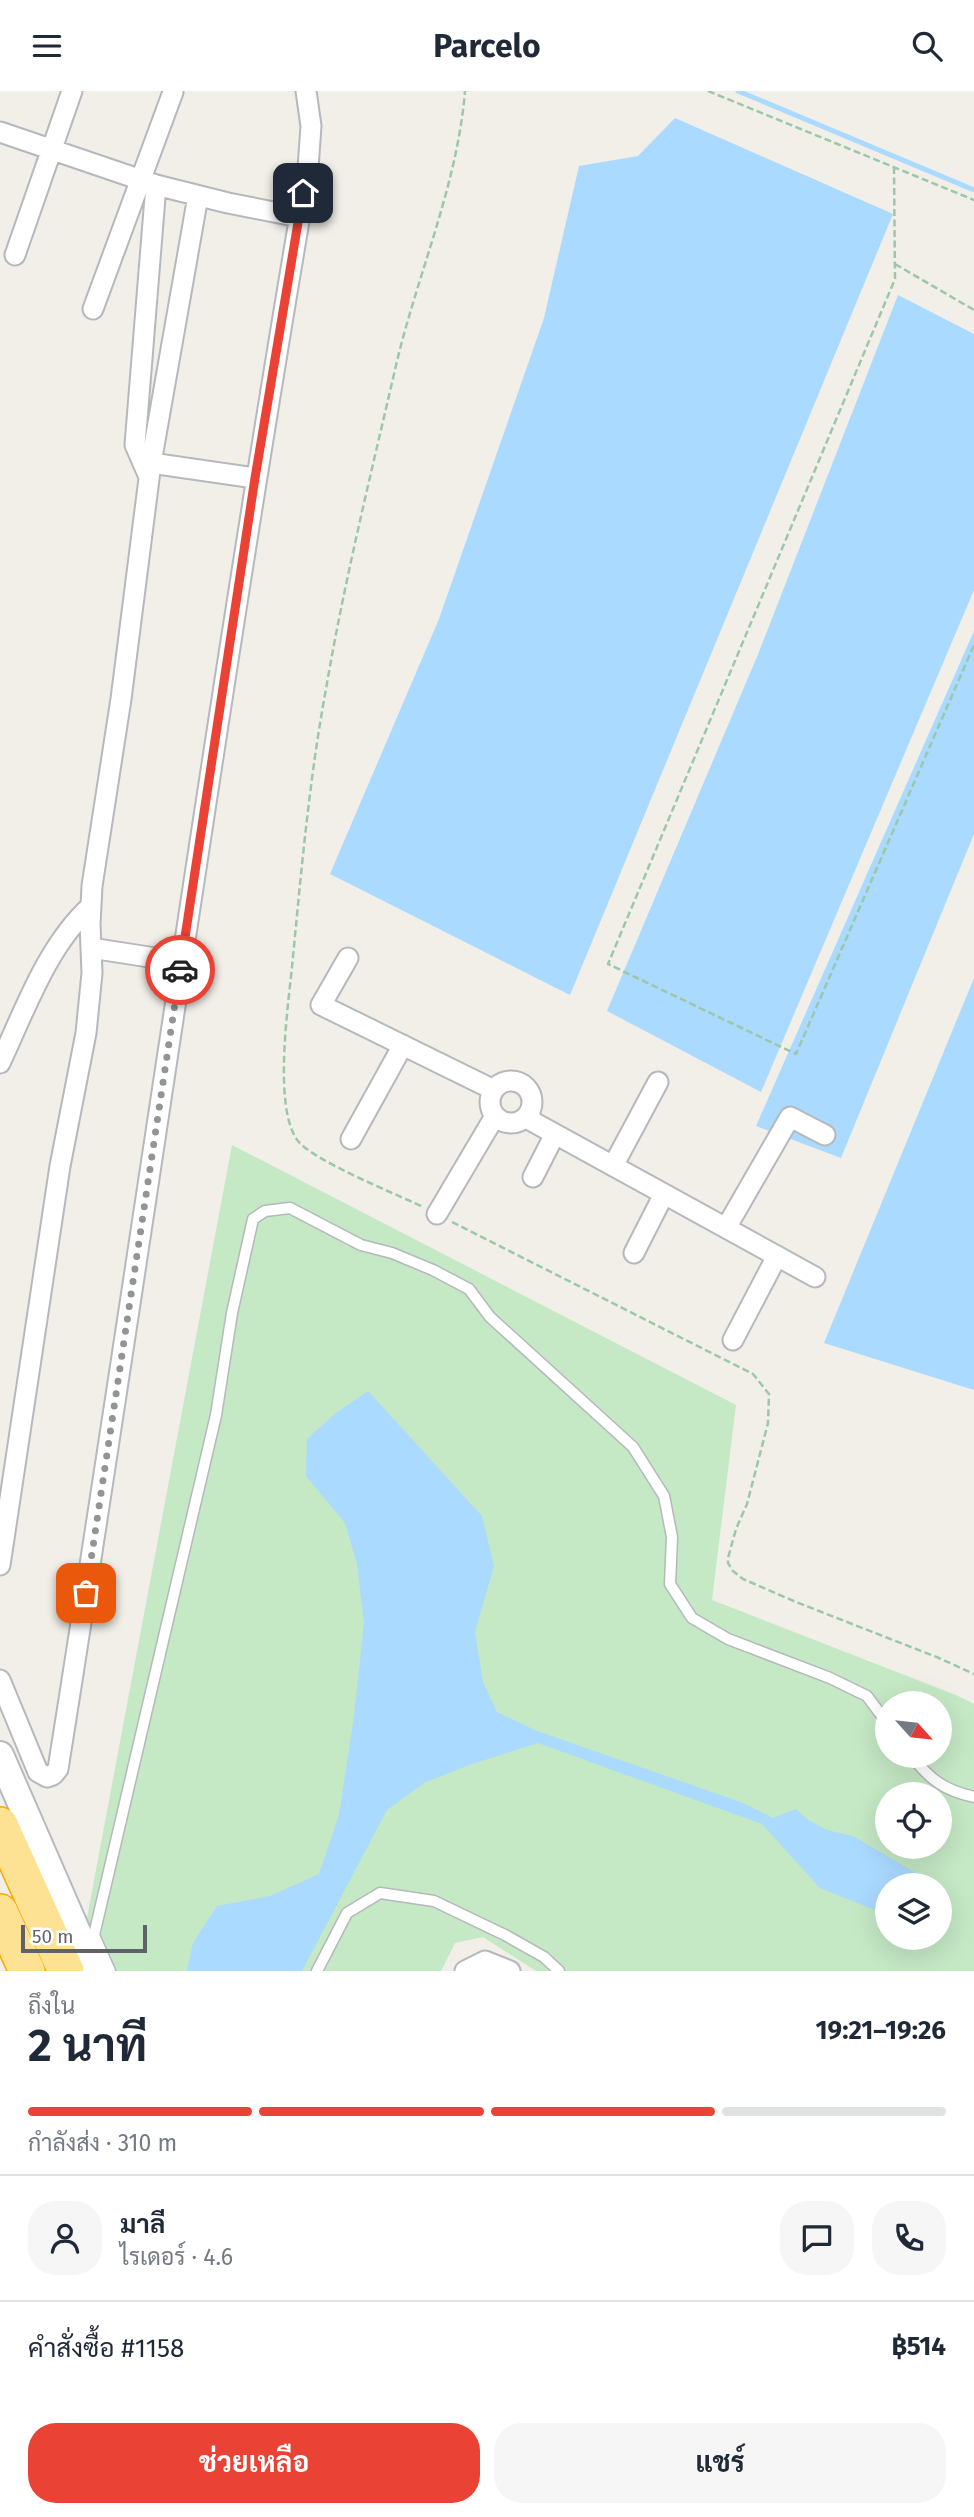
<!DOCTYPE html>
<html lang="th">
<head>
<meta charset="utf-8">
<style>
	body { margin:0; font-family:"Fira Sans",Sarabun,sans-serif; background:#f6f6f7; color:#1f2937; height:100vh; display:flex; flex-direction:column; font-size:26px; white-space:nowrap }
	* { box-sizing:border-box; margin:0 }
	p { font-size:23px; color:#747a83 }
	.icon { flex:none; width:38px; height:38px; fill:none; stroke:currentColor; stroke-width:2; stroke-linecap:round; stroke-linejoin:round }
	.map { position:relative; height:1880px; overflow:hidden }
	.panel { display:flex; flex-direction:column; background:#fff; flex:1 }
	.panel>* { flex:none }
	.needle { width:46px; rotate:117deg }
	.buttons { position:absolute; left:875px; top:1600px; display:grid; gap:14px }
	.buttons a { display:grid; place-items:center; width:77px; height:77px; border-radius:50%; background:#fff; box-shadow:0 7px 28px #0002; font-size:35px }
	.scale { position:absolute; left:21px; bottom:18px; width:126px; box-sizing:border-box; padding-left:7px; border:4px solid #5f6368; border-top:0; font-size:19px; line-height:24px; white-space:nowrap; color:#5f6368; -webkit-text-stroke:5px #fff; paint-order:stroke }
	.pin { position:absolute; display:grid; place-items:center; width:60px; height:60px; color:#fff; margin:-30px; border-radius:14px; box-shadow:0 4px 10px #0006 }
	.courier { position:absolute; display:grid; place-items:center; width:70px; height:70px; margin:-35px; border:5px solid #ea4335; border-radius:50%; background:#fff; color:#222; box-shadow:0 2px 9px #0007 }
	.head em { font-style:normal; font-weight:700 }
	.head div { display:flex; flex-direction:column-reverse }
	.head { display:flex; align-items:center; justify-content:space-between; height:119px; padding:0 28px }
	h1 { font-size:46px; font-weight:700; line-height:52px }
	.bar { display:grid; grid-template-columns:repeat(4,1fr); gap:10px 7px; align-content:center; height:84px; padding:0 28px }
	.bar i { height:9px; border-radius:5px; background:#e0e1e3 }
	.bar .selected { background:#ea4335 }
	.bar p { grid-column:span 4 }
	.line { display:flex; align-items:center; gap:18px; padding:0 28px; border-top:2px solid #e0e1e3 }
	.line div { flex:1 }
	.round { display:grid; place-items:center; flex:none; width:74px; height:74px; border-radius:28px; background:#f6f6f7 }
	.button { display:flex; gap:14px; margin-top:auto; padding:14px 28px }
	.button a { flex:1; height:80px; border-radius:28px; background:#ea4335; color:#fff; font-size:28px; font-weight:700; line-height:80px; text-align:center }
	.button a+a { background:#f6f6f7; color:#1f2937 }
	header { display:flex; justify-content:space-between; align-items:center; height:91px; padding:0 28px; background:#fff; font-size:32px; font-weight:700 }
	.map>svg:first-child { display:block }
	.green { fill:#c5e8c5; fill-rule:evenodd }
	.water { fill:#aadaff }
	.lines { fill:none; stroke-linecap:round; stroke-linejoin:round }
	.stream { stroke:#aadaff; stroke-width:5 }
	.lane-casing { stroke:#b5b8bc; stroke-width:13 }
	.street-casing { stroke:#b5b8bc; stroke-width:23 }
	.secondary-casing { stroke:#b6babf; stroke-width:30 }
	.highway-casing { stroke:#f9ab00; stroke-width:38 }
	.path { stroke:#9cc7a9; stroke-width:2.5; stroke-dasharray:7 3.5; stroke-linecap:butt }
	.lane { stroke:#fff; stroke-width:10 }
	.street { stroke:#fff; stroke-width:19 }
	.secondary { stroke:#fff; stroke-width:26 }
	.highway { stroke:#fde293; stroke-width:35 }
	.done { stroke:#929495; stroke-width:7; stroke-dasharray:0 12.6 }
	.route { stroke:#ea4335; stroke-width:9 }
</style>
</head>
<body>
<header><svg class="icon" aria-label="menu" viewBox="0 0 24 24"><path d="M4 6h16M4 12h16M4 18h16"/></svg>Parcelo<svg class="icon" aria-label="search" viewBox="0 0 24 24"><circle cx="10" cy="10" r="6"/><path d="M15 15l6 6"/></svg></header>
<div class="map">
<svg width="974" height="1880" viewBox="0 0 974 1880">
	<rect width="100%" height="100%" fill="#f1efe8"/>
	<!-- green -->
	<path class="green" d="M232,1054L736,1314L712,1509L956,1604L974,1613V1880H536L483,1846L455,1852L441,1880H77ZM887,1612H940V1664H887ZM887,1703H940V1755H887ZM887,1794H940V1846H887Z"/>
	<!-- water -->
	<path class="water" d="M675,27L893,123L570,904L330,783L439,528L544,227L579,75L638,65Z
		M898,204L974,243V499L761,1001L607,920L759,561Z
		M974,540V743L841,1067L756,1035Z
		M974,887V1299L824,1252Z
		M368,1300L482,1425L494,1475L475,1541L483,1591L497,1621L537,1640L743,1712L773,1727L796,1718L808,1729L827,1739L853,1745L921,1785L924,1794H887V1824L820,1797L762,1733L538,1652L469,1674L424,1692L387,1719L302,1880H187L193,1852L217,1815L270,1805L319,1783L339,1724L354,1625L364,1532L357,1473L345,1432L306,1385L307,1348L336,1322Z"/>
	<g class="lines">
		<!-- stream -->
		<path class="stream" d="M738,0L974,99"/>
		<!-- lane casing -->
		<g class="lane-casing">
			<path id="lane" d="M911,1664C930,1689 944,1699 974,1706
				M110,1880L94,1844L216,1324L232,1222L253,1128L265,1120L290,1117L361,1154L392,1162L433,1179L469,1198L490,1226L633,1356L664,1405L672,1446L670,1493L692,1527L728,1548L830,1587L867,1605L887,1632
				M317,1880L347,1822L380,1802L434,1810L505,1844L544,1866L559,1880"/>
		</g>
		<!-- street casing -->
		<g class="street-casing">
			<path id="street" d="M0,41L156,94L228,112L299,126
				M15,164L72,0
				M93,218L173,1
				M151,372L255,387
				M149,386L135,354L156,94
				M91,857L181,871
				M348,867L321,914L494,999
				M0,972C25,919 47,855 91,815
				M490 1011a21 21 0 1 1 42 0a21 21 0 1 1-42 0Z
				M526,1027L815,1186
				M351,1048L403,954
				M613,1075L658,991
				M533,1086L555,1043
				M437,1123L495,1025
				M726,1137L790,1026L825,1044
				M634,1162L664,1103
				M733,1249L777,1165
				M0,1474L60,1075L86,942L92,882L90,833L92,795L121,608L151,372L198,105
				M0,1589L38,1681L47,1686L53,1684L58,1678C143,1145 217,610 308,77L311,35L306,0
				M465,1880L485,1870L510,1880"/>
		</g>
		<!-- secondary casing -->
		<g class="secondary-casing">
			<path id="secondary" d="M0,1664L94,1880"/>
		</g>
		<!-- highway casing -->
		<g class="highway-casing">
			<path id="highway" d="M0,1734L66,1880
				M0,1821L27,1880"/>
		</g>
		<!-- path -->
		<path class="path" d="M708,0L974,109
			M894,76L895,188L608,873L796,963L974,554
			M895,173L974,219
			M421,1115C394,1102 314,1070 298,1050C273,1018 288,916 292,876C301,783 309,690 326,598C344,492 370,387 394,283C415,188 457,98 465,0
			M452,1131L753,1283L769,1303L768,1332L747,1413L736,1438L728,1467V1472L733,1480L743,1488L796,1511L939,1567L974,1583"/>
		<!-- lane -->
		<use href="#lane" class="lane"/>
		<!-- street -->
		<use href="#street" class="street"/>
		<!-- secondary -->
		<use href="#secondary" class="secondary"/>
		<!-- highway -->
		<use href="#highway" class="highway"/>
	</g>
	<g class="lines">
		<!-- done -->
		<path class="done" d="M86,1502L180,879"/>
		<!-- route -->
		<path class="route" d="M180,879L255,387L303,102"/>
	</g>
</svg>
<div class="buttons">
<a><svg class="needle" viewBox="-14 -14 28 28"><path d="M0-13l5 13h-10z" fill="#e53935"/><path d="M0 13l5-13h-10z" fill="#747a83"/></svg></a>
<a><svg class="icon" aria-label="locate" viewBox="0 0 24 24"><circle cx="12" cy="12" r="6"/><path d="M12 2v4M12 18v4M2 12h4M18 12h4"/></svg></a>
<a><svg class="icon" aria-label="layers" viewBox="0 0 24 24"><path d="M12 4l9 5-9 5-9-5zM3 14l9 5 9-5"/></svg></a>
</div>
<div class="scale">50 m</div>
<div class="pin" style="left:86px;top:1502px;background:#ea580c"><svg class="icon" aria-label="bag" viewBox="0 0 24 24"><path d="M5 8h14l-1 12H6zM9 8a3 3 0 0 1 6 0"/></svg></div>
<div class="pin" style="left:303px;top:102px;background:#1f2937"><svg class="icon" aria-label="home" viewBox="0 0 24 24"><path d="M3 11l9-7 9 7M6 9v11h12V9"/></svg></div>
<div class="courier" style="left:180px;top:879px"><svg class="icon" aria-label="car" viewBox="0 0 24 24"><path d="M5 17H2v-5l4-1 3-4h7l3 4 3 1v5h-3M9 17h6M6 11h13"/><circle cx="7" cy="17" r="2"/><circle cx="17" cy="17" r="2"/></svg></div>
</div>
<section class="panel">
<div class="head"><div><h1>2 นาที</h1><p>ถึงใน</p></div><em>19:21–19:26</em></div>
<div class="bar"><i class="selected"></i><i class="selected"></i><i class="selected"></i><i></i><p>กำลังส่ง · 310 m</p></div>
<div class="line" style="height:126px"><a class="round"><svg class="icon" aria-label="person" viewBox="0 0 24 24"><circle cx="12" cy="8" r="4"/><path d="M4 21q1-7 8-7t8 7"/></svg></a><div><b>มาลี</b><p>ไรเดอร์ · 4.6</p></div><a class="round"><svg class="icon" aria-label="chat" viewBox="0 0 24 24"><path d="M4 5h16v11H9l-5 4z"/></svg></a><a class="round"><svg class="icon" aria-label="phone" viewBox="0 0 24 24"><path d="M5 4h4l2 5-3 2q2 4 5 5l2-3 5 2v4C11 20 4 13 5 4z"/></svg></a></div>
<div class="line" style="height:91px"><div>คำสั่งซื้อ #1158</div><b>฿514</b></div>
<div class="button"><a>ช่วยเหลือ</a><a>แชร์</a></div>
</section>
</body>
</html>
